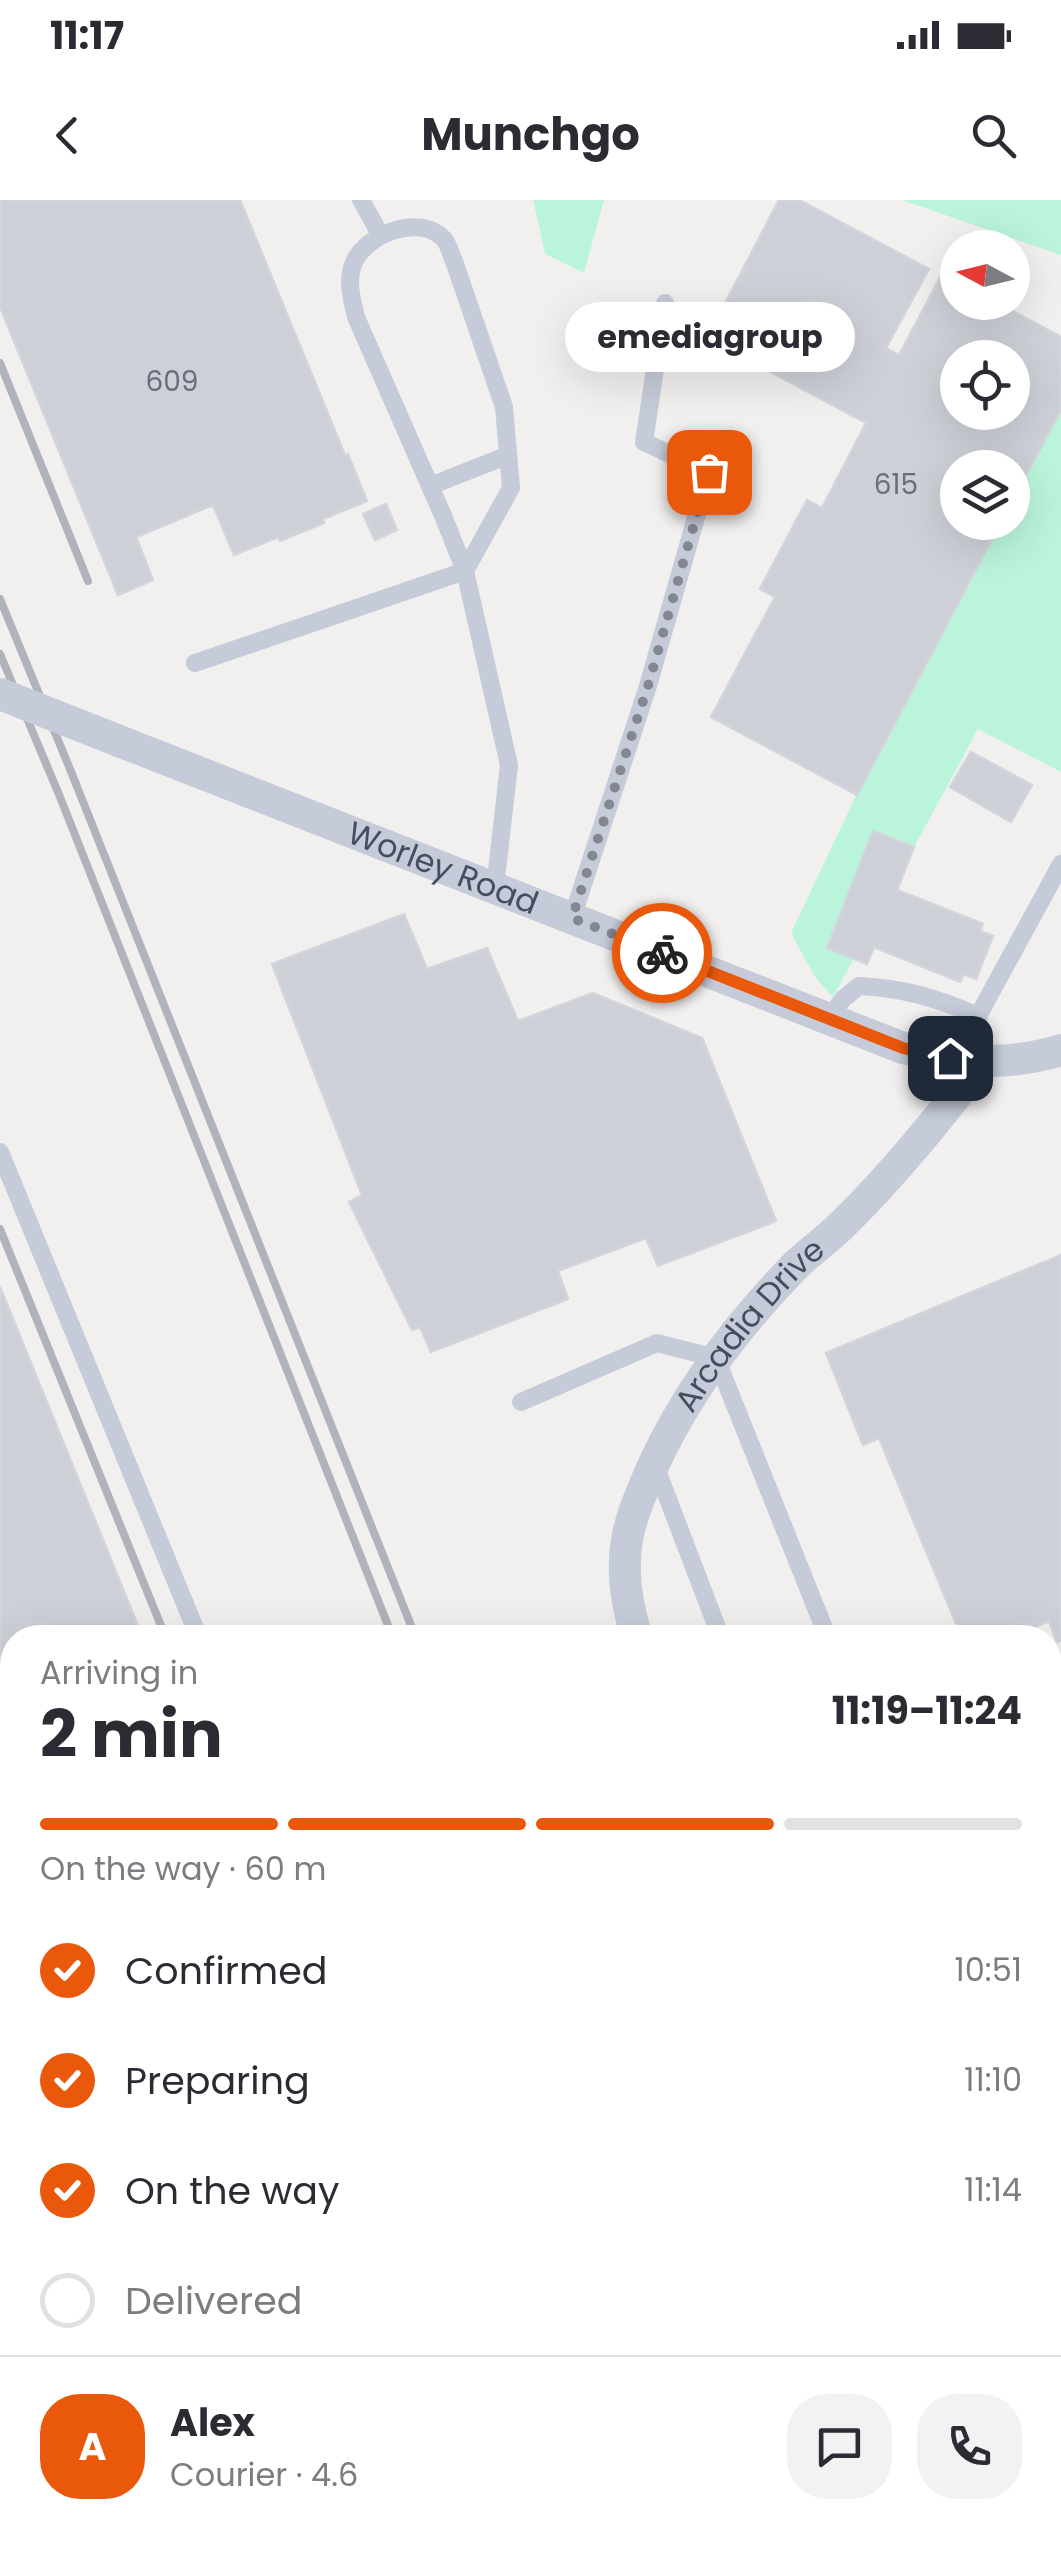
<!DOCTYPE html>
<html lang="en">
<head>
<meta charset="utf-8">
<style>
	body { margin:0; font-family:Poppins,sans-serif; background:#f2f2f3; color:#2b2b33; height:100vh; display:flex; flex-direction:column; font-size:38px; white-space:nowrap }
	* { box-sizing:border-box; margin:0 }
	p { font-size:32px; color:#7c7c81 }
	.icon { flex:none; width:55px; height:55px; fill:none; stroke:currentColor; stroke-width:2; stroke-linecap:round; stroke-linejoin:round }
	.map { position:relative; flex:1; overflow:hidden }
	.side { position:absolute; left:0px; top:1425px; width:1062px; height:932px; display:flex; flex-direction:column; background:#fff; border-radius:40px 40px 0 0; box-shadow:0 10px 40px #0002 }
	.side>* { flex:none }
	.needle { width:65px; rotate:277deg }
	.tools { position:absolute; left:940px; top:30px; display:grid; gap:20px }
	.tools a { display:grid; place-items:center; width:90px; height:90px; border-radius:50%; background:#fff; box-shadow:0 10px 40px #0002; font-size:50px }
	.pin { position:absolute; display:grid; place-items:center; width:85px; height:85px; color:#fff; margin:-42px; border-radius:20px; box-shadow:0 5px 15px #0006 }
	.courier { position:absolute; display:grid; place-items:center; width:100px; height:100px; margin:-50px; border:8px solid #ea580c; border-radius:50%; background:#fff; color:#222; box-shadow:0 2px 12px #0007 }
	.bubble { position:absolute; height:70px; border-radius:35px; background:#fff; box-shadow:0 10px 40px #0002; font-size:32px; font-weight:700; line-height:70px; text-align:center }
	.headline em { font-style:normal; font-weight:700 }
	.headline div { display:flex; flex-direction:column-reverse }
	.headline { display:flex; align-items:center; justify-content:space-between; height:170px; padding:0 40px }
	h1 { font-size:65px; font-weight:700; line-height:75px }
	.bar { display:grid; grid-template-columns:repeat(4,1fr); gap:15px 10px; align-content:center; height:120px; padding:0 40px }
	.bar i { height:12px; border-radius:8px; background:#e1e1e2 }
	.bar .current { background:#ea580c }
	.bar p { grid-column:span 4 }
	.line { display:flex; align-items:center; gap:25px; padding:0 40px; border-top:2px solid #e1e1e2 }
	.line div { flex:1 }
	.round { display:grid; place-items:center; flex:none; width:105px; height:105px; border-radius:40px; background:#f2f2f3 }
	ol { padding:0 40px; list-style:none }
	li { display:flex; align-items:center; gap:30px; height:110px }
	li p { margin-inline-start:auto }
	li .icon { padding:10px; border-radius:50%; background:#ea580c; color:#fff; stroke-width:4 }
	li:last-child { color:#7c7c81 }
	li i { width:55px; height:55px; border:5px solid #e1e1e2; border-radius:50% }
	.status { display:flex; justify-content:space-between; align-items:center; height:70px; padding:0 50px; background:#fff; direction:ltr }
	.status svg { height:28px; fill:currentColor }
	header { display:flex; justify-content:space-between; align-items:center; height:130px; padding:0 40px; background:#fff; font-size:45px; font-weight:700 }
	.map>svg:first-child { display:block }
	.commercial { fill:#fefbe8 }
	.green { fill:#baf4db }
	.building { fill:#ced0d8; stroke:#d3d4dc; stroke-width:2.5; fill-rule:evenodd }
	.lines { fill:none; stroke-linecap:round; stroke-linejoin:round }
	.service { stroke:#c5cbd8; stroke-width:18 }
	.minor { stroke:#c5cbd8; stroke-width:32 }
	.rail { stroke:#b1b3bb; stroke-width:8 }
	.minor-bridge { stroke:#c5cbd8; stroke-width:32 }
	.done { stroke:#828791; stroke-width:10; stroke-dasharray:0 18 }
	.route { stroke:#ea580c; stroke-width:12 }
	.labels { text-anchor:middle; stroke-width:10; stroke-linejoin:round; paint-order:stroke }
	.number-label { font-size:28px; fill:#676e7d }
	.street-label { font-size:32px; fill:#454e5f; stroke:#fff }
</style>
</head>
<body>
<div class="status"><b>11:17</b><svg viewBox="0 0 49 12"><path d="M0 12V9h3v3zM5 12V6h3v6zM10 12V3h3v9zM15 12V0h3v12zM26 1h20v11H26zM47 4h2v5h-2z"/></svg></div>
<header><svg class="icon" aria-label="back" viewBox="0 0 24 24"><path d="M15 5l-7 7 7 7"/></svg>Munchgo<svg class="icon" aria-label="search" viewBox="0 0 24 24"><circle cx="10" cy="10" r="6"/><path d="M15 15l6 6"/></svg></header>
<div class="map">
<svg width="1061" height="2357" viewBox="0 0 1061 2357">
	<rect width="100%" height="100%" fill="#f2f0ef"/>
	<!-- commercial -->
	<path class="commercial" d="M1050,1955H1061V2357H854L849,2345H1050Z"/>
	<!-- green -->
	<path class="green" d="M533,0H604L584,73L545,54Z
		M902,0H1061V55Z
		M1061,162V572L978,529L833,797L815,777L791,733L985,323L1012,322V268Z
		M1061,1498V1847L1050,1849V1502Z
		M0,1915L12,1935V2345H716L721,2357H0Z"/>
	<!-- building -->
	<path class="building" d="M0,0H240L345,255L348,254L367,301L323,319L324,323L280,341L278,337L234,355L213,305L136,337L153,380L118,395L0,107Z
		M779,0H799L929,69L886,148L899,155L942,74L958,82V102H996L1061,137V210L1012,301V268H958V322H1001L857,595L711,517L775,397L760,389L807,300L822,308L866,223L707,138ZM958,158H1012V212H958Z
		M386,304L397,330L375,340L363,314Z
		M971,552L1032,585L1011,622L950,587Z
		M873,631L914,647L897,690L983,724L980,731L993,736L976,779L964,774L960,782L874,747L867,764L827,748Z
		M404,714L427,769L487,748L518,821L593,793L702,838L776,1021L658,1066L646,1038L558,1071L568,1099L431,1152L420,1127L412,1130L349,1002L362,995L272,764Z
		M1061,1055V1440L1057,1442L1049,1421L1010,1438H962L879,1238L863,1245L826,1153Z
		M0,1087L143,1438H12V1778L0,1783Z"/>
	<g class="lines">
		<!-- service -->
		<path class="service" d="M361,0L381,36
			M430,286L508,255
			M195,463L465,371L511,288L504,207L454,61C451,55 448,43 444,39C419,13 367,34 354,62C346,80 352,100 356,117L444,318L465,371L509,565L495,688
			M572,718L648,486L709,272L644,242L665,103
			M978,816L1061,664
			M829,818L843,799L859,786C903,788 937,798 978,816L982,862
			M0,952L199,1438
			M521,1202L657,1143L716,1158L828,1438
			M655,1265L721,1438
			M1047,2345L1052,2357"/>
		<!-- minor -->
		<g class="minor">
			<path id="s1" d="M119,541L903,848C963,861 1000,868 1061,850"/>
			<path id="s2" d="M637,1438C627,1406 621,1373 627,1340C631,1315 642,1292 652,1268C687,1191 738,1124 797,1064C812,1050 829,1038 843,1024C894,974 939,918 982,862"/>
			<path d="M0,1828L12,1823"/>
			<path d="M1050,1904L1061,1903"/>
		</g>
		<!-- rail -->
		<path class="rail" d="M0,163L88,381
			M0,399L72,574L416,1438
			M0,454L60,597L393,1438
			M0,1029L166,1438
			M752,2345L758,2357
			M786,2345L791,2357"/>
		<!-- minor-bridge -->
		<path class="minor-bridge" d="M0,494L119,541"/>
	</g>
	<g class="lines">
		<!-- done -->
		<path class="done" d="M662,753L572,718L648,486L709,272"/>
		<!-- route -->
		<path class="route" d="M662,753L903,848L950,858"/>
	</g>
	<g class="labels">
		<!-- number labels -->
		<g class="number-label">
			<text x="172" y="191">609</text>
			<text x="896" y="294">615</text>
		</g>
		<!-- street labels -->
		<g class="street-label">
			<text dy="11" stroke="none"><textPath href="#s1" startOffset="348">Worley Road</textPath></text>
			<text dy="11" stroke="none"><textPath href="#s2" startOffset="350">Arcadia Drive</textPath></text>
		</g>
	</g>
</svg>
<div class="tools">
<a><svg class="needle" viewBox="-14 -14 28 28"><path d="M0-13l5 13h-10z" fill="#e53935"/><path d="M0 13l5-13h-10z" fill="#7c7c81"/></svg></a>
<a><svg class="icon" aria-label="locate" viewBox="0 0 24 24"><circle cx="12" cy="12" r="6"/><path d="M12 2v4M12 18v4M2 12h4M18 12h4"/></svg></a>
<a><svg class="icon" aria-label="layers" viewBox="0 0 24 24"><path d="M12 4l9 5-9 5-9-5zM3 14l9 5 9-5"/></svg></a>
</div>
<div class="pin" style="left:709px;top:272px;background:#ea580c"><svg class="icon" aria-label="bag" viewBox="0 0 24 24"><path d="M5 8h14l-1 12H6zM9 8a3 3 0 0 1 6 0"/></svg></div>
<div class="pin" style="left:950px;top:858px;background:#1f2937"><svg class="icon" aria-label="home" viewBox="0 0 24 24"><path d="M3 11l9-7 9 7M6 9v11h12V9"/></svg></div>
<div class="courier" style="left:662px;top:753px"><svg class="icon" aria-label="bike" viewBox="0 0 24 24"><circle cx="6" cy="16" r="4"/><circle cx="18" cy="16" r="4"/><path d="M6 16l4-8h5l3 8M10 8l3 8H6M13 5h3"/></svg></div>
<div class="bubble" style="left:565px;top:102px;width:290px">emediagroup</div>
<section class="side">
<div class="headline"><div><h1>2 min</h1><p>Arriving in</p></div><em>11:19–11:24</em></div>
<div class="bar"><i class="current"></i><i class="current"></i><i class="current"></i><i></i><p>On the way · 60 m</p></div>
<ol>
<li><svg class="icon" aria-label="check" viewBox="0 0 24 24"><path d="M5 12l5 5 9-10"/></svg>Confirmed<p>10:51</p></li>
<li><svg class="icon" aria-label="check" viewBox="0 0 24 24"><path d="M5 12l5 5 9-10"/></svg>Preparing<p>11:10</p></li>
<li><svg class="icon" aria-label="check" viewBox="0 0 24 24"><path d="M5 12l5 5 9-10"/></svg>On the way<p>11:14</p></li>
<li><i></i>Delivered</li>
</ol>
<div class="line" style="height:180px"><b class="round" style="background:#ea580c;color:#fff">A</b><div><b>Alex</b><p>Courier · 4.6</p></div><a class="round"><svg class="icon" aria-label="chat" viewBox="0 0 24 24"><path d="M4 5h16v11H9l-5 4z"/></svg></a><a class="round"><svg class="icon" aria-label="phone" viewBox="0 0 24 24"><path d="M5 4h4l2 5-3 2q2 4 5 5l2-3 5 2v4C11 20 4 13 5 4z"/></svg></a></div>
</section>
</div>
</body>
</html>
